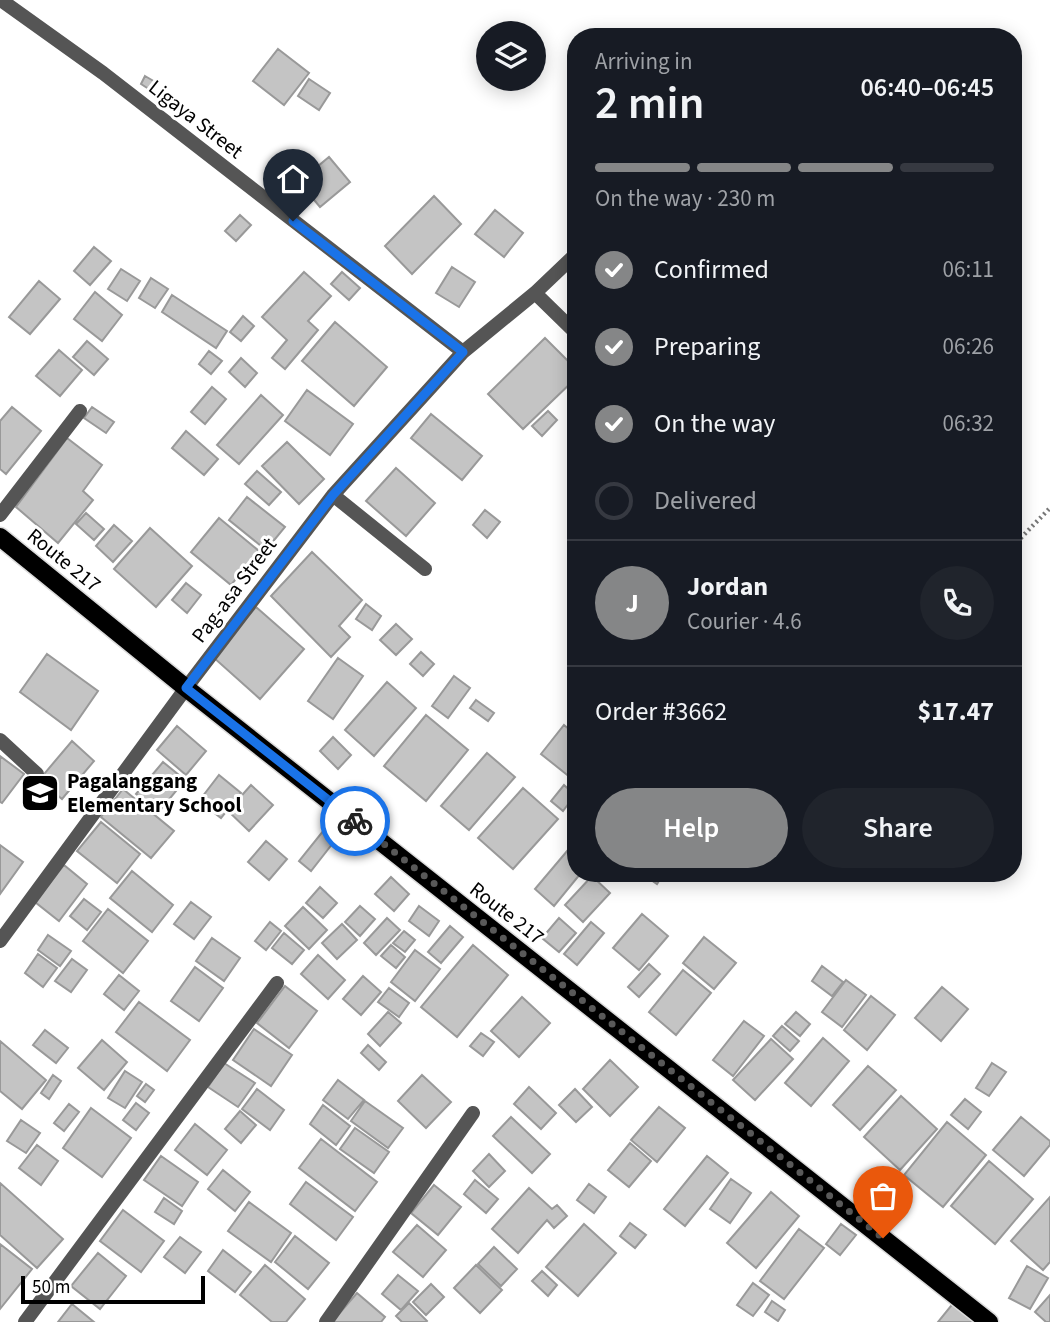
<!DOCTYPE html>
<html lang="en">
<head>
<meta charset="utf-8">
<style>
	body { margin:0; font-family:"Source Sans 3",sans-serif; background:#20242c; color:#f1f3f6; height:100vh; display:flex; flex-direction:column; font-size:26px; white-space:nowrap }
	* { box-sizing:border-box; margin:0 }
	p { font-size:23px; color:#9ea1a6 }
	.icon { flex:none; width:38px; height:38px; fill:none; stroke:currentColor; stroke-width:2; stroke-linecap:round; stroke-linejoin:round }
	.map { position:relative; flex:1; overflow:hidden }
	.panel { position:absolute; left:567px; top:28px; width:455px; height:854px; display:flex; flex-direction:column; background:#171b24; border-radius:28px; box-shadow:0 4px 18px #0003 }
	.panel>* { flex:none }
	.fabs { position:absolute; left:476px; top:21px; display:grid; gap:14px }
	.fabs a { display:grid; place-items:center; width:70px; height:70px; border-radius:50%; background:#171b24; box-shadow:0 4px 18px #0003; font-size:35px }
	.scale { position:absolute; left:21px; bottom:18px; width:184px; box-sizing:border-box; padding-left:7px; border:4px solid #000; border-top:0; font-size:19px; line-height:24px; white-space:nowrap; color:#000; -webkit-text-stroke:5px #fff; paint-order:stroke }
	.pin { position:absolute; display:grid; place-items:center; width:60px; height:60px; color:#fff; margin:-72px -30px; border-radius:50% 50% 50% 0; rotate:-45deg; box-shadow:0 0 7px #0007 }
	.pin .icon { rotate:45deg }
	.courier { position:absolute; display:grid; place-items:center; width:70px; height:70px; margin:-35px; border:5px solid #1a73e8; border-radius:50%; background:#fff; color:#222; box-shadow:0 2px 9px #0007 }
	.head em { font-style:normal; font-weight:600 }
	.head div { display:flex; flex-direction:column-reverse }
	.head { display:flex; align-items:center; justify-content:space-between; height:119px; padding:0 28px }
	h1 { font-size:46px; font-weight:600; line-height:52px }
	.bar { display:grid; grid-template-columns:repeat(4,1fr); gap:10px 7px; align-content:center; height:84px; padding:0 28px }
	.bar i { height:9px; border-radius:5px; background:#363941 }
	.bar .current { background:#858687 }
	.bar p { grid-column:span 4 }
	.line { display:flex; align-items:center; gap:18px; padding:0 28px; border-top:2px solid #363941 }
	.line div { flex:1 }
	.round { display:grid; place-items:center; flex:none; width:74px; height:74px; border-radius:37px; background:#20242c }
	ol { padding:0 28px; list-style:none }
	li { display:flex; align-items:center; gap:21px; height:77px }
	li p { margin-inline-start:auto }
	li .icon { padding:7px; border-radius:50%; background:#858687; color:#fff; stroke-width:4 }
	li:last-child { color:#9ea1a6 }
	li i { width:38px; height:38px; border:4px solid #363941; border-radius:50% }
	.cta { display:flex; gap:14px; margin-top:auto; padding:14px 28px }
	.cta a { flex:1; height:80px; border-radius:42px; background:#858687; color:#fff; font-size:28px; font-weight:600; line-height:80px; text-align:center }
	.cta a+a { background:#20242c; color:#f1f3f6 }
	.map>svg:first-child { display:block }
	.building { fill:#c4c4c4; stroke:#999; stroke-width:2 }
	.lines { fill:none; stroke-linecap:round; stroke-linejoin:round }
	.primary-casing { stroke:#dbdbdb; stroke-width:21 }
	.path { stroke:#777; stroke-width:4.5; stroke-dasharray:2 3.5; stroke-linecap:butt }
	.service { stroke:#555; stroke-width:14 }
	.minor { stroke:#555; stroke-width:14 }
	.primary { stroke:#000; stroke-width:18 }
	.done { stroke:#595959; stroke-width:7; stroke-dasharray:0 12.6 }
	.route { stroke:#1a73e8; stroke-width:9 }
	.labels { text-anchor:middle; stroke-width:6; stroke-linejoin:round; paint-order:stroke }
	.street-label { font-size:21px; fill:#000; stroke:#fff }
	.poi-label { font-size:21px; font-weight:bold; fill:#000; stroke:#fff; text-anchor:start }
</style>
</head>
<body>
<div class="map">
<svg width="1050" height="1322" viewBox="0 0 1050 1322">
	<rect width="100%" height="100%" fill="#fff"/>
	<!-- building -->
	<path class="building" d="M278,49L309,73L284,105L253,81Z
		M145,76L157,83L152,91L141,84Z
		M309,79L330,93L319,110L298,96Z
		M329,157L350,182L320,207L299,182Z
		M434,196L461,224L412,274L385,246Z
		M495,210L523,233L504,257L475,234Z
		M240,215L251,225L236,241L225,231Z
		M94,247L111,261L90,285L74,271Z
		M452,267L475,282L459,307L436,293Z
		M121,269L140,281L127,301L108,289Z
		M304,272L331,296L308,321L318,330L285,369L272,358L287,340L262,317Z
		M342,272L360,288L349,300L331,284Z
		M151,278L168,289L155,308L139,298Z
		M39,281L60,299L30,334L9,317Z
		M95,292L122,315L102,341L74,319Z
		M172,295L227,331L216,348L162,312Z
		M243,316L254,326L241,341L230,332Z
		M335,322L387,367L354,406L302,361Z
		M545,338L576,369V378L523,429L488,394Z
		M87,341L108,359L94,375L73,357Z
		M59,350L82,370L60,396L36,376Z
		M209,351L222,361L211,374L199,364Z
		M241,358L257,373L245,387L229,372Z
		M212,387L226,399L205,424L191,412Z
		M307,390L353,424L330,455L285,421Z
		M261,395L283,415L239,464L217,445Z
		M12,407L41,431L6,474L0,469V421Z
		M92,407L114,422L106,433L84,418Z
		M548,411L557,420L542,436L532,426Z
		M431,414L482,456L462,480L411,438Z
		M186,431L218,459L204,475L172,448Z
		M67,438L102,465L83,491L93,500L58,543L16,507Z
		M287,442L324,479L299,504L262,466Z
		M396,468L435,503L406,536L366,501Z
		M257,471L281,492L269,505L245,484Z
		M247,497L285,527L266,550L229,520Z
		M485,510L500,522L487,538L473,525Z
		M86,513L104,529L94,540L76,524Z
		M219,518L259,551L231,585L191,552Z
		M114,525L132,541L113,562L96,546Z
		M150,528L192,566L156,607L114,569Z
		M312,552L362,600L339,626L350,637L331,657L271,596Z
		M186,583L201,595L187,613L172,600Z
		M366,604L381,616L372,630L356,619Z
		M256,607L304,649L260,699L213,657Z
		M396,624L412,639L396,655L380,640Z
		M421,652L434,664L423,676L410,664Z
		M47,654L98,691L71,730L20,692Z
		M338,658L363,676L333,719L308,701Z
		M454,676L470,688L448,718L432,706Z
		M387,682L416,708L374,756L345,730Z
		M476,700L494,713L488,721L470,708Z
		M426,715L468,750L426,801L384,766Z
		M564,725L576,735V782L541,754Z
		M177,726L206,751L186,775L157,750Z
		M333,737L351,755L338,769L320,751Z
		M72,741L94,761L62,799L39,780Z
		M487,753L515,777L469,830L441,806Z
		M0,756L24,774L2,803L0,802Z
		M163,762L185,780L158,813L136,794Z
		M219,775L241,793L221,818L199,801Z
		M251,785L273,805L249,831L228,811Z
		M564,785L575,795L563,811L551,801Z
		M523,788L558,819L513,869L478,838Z
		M123,789L174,831L151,858L101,817Z
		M101,822L140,854L117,883L77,851Z
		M328,825L340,834L311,871L299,861Z
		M266,841L287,859L269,880L248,862Z
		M573,844L576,847V873H581L554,906L535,889Z
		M0,845L23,862L0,894Z
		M64,865L87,884L59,921L35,902Z
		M132,871L173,905L152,932L110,898Z
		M641,873H664L657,884Z
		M592,876L610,893L583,922L565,905Z
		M391,877L409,894L394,911L375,894Z
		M320,887L337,903L323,918L306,903Z
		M84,899L101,912L87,930L70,916Z
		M191,902L211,917L194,939L174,924Z
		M360,906L375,919L360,936L345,922Z
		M419,906L439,921L429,936L409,921Z
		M303,907L327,930L309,949L285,926Z
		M108,909L148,941L123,973L83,941Z
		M642,914L668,936L639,970L613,948Z
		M387,918L400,930L376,955L364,943Z
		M559,918L576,933L559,952L542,938Z
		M270,922L281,931L266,950L255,941Z
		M591,922L604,933L577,965L564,954Z
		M342,924L357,940L337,959L322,943Z
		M450,926L463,937L441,963L428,952Z
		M404,931L415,940L405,952L393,943Z
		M284,933L304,950L292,964L272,948Z
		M48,935L71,951L60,966L38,950Z
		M704,937L736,963L714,989L683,963Z
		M212,938L240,958L224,981L196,961Z
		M391,945L405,957L396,968L381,956Z
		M473,945L508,975L457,1037L421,1007Z
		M415,950L440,969L415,1001L391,982Z
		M38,954L57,968L43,987L25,973Z
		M318,955L345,980L328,999L301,974Z
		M72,959L87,970L71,992L55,981Z
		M649,964L660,974L639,997L628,987Z
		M822,966L843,982L832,996L812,981Z
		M195,967L223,988L199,1021L171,1001Z
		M683,970L711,993L676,1035L649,1012Z
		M119,975L139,991L124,1010L104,994Z
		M363,976L381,992L361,1015L343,999Z
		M846,980L866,995L842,1027L822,1012Z
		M285,986L317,1011L289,1048L257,1023Z
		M942,987L968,1009L941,1041L915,1018Z
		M389,988L409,1003L399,1017L378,1002Z
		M871,996L895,1015L867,1050L844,1030Z
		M522,997L550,1023L519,1057L491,1031Z
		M139,1002L190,1040L167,1071L116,1032Z
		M388,1012L401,1023L380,1046L368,1034Z
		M796,1012L810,1024L800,1036L785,1024Z
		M744,1021L764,1036L733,1076L713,1060Z
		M782,1026L799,1041L790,1051L773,1036Z
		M254,1029L292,1055L271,1086L233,1060Z
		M45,1030L68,1048L56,1063L33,1045Z
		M481,1033L494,1042L483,1056L470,1046Z
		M823,1038L849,1061L811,1106L785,1083Z
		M771,1039L793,1059L755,1100L733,1080Z
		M102,1040L127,1062L104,1090L78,1068Z
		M0,1041L46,1080L22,1109L0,1091Z
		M368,1045L386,1062L379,1070L361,1053Z
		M610,1060L638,1087L610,1116L583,1089Z
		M224,1063L255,1083L238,1107L208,1087Z
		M992,1063L1006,1072L989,1096L976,1088Z
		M868,1066L896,1090L860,1130L833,1105Z
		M125,1071L142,1082L125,1108L108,1098Z
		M53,1075L61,1081L49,1099L41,1093Z
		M422,1075L451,1102L426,1128L398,1101Z
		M338,1080L364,1100L348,1119L323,1100Z
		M146,1084L154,1090L145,1102L137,1096Z
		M529,1087L556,1113L541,1129L514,1104Z
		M257,1089L284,1110L270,1130L242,1109Z
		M575,1089L592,1107L576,1122L559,1105Z
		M901,1096L937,1129L900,1170L864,1137Z
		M965,1099L981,1112L968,1129L951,1115Z
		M365,1101L403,1128L388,1148L351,1121Z
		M136,1103L149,1113L136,1130L123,1120Z
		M69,1104L79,1112L64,1131L54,1123Z
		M323,1105L350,1126L336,1145L310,1124Z
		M659,1107L685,1128L657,1162L631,1140Z
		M91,1108L131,1138L102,1177L63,1148Z
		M240,1111L256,1125L241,1143L225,1129Z
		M511,1117L550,1154L532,1173L493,1136Z
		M1021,1117L1050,1141V1145L1024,1176L993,1150Z
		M21,1120L40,1133L26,1153L7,1141Z
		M947,1122L986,1155L943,1207L904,1175Z
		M195,1124L227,1150L207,1175L175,1150Z
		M355,1128L389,1152L374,1173L340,1149Z
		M321,1139L377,1182L355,1211L299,1168Z
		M630,1143L651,1161L629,1187L608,1170Z
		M37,1145L58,1161L41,1185L19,1168Z
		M489,1154L505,1171L489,1187L473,1171Z
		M161,1156L198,1182L182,1206L144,1180Z
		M707,1156L728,1173L685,1226L664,1209Z
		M989,1161L1033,1199L995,1244L951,1206Z
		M223,1170L250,1192L235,1211L208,1189Z
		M731,1179L751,1193L730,1223L710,1209Z
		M475,1180L498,1199L486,1213L464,1194Z
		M306,1182L353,1217L336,1240L290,1204Z
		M0,1183L63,1239L37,1268L0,1235Z
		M589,1184L606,1197L594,1213L577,1200Z
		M434,1185L461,1207L438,1235L411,1213Z
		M529,1188L552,1209L557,1205L567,1216L554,1228L547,1220L518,1253L492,1229Z
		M771,1192L799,1216L756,1268L727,1243Z
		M1050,1197V1262L1043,1270L1011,1241Z
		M164,1198L182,1211L174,1224L155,1212Z
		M249,1202L291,1233L271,1262L228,1231Z
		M123,1210L164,1241L141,1272L100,1241Z
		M630,1223L646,1235L635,1248L620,1236Z
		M584,1224L616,1253L578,1296L546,1267Z
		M841,1224L856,1235L840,1255L826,1244Z
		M417,1225L446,1250L423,1277L393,1252Z
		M799,1229L824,1248L784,1299L760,1281Z
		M295,1236L329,1263L308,1289L275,1262Z
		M180,1237L201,1252L185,1273L164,1257Z
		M0,1244L32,1269L0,1309Z
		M494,1247L517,1269L501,1286L478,1264Z
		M223,1250L251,1272L235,1292L208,1271Z
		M98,1253L126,1276L100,1309L71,1286Z
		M265,1265L305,1299L286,1322H272L240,1295Z
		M476,1265L502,1290L480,1313L454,1288Z
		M1027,1266L1048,1278L1030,1309L1009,1298Z
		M542,1271L557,1285L548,1296L532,1281Z
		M398,1275L418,1291L401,1310L382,1294Z
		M753,1283L769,1295L753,1316L737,1305Z
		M431,1284L444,1297L426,1315L413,1302Z
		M357,1293L385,1317L381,1322H332Z
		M1050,1295V1322H1046L1035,1312Z
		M772,1301L785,1310L778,1321L765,1312Z
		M955,1301L978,1322H938Z
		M409,1303L427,1321L426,1322H402L396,1316Z
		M72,1304L94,1322H58Z"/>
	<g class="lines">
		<!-- primary casing -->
		<g class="primary-casing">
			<path id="primary" d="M0,537L186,688L989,1322"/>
		</g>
		<!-- path -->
		<path class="path" d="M1013,546L1050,508"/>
		<!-- service -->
		<path class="service" d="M0,740L37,774"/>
		<!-- minor -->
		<path class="minor" d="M1,0L103,73L463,352
			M535,293L576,333
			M333,495L425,569
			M0,515L80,411
			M0,941L186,688L333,495L463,352L535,293L576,254
			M25,1322L277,983
			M326,1322L473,1113"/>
		<!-- primary -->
		<use href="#primary" class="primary"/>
	</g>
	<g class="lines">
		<!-- done -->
		<path class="done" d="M355,821L883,1238"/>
		<!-- route -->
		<path class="route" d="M293,221L463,352L333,495L186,688L355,821"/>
	</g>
	<!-- icons -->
	<defs>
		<g id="school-square" transform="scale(2.0125)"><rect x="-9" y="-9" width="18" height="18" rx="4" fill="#000" stroke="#fff"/><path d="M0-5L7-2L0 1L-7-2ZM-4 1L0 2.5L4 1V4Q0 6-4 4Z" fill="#fff"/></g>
	</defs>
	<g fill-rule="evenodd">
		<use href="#school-square" x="40" y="793"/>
	</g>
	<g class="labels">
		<!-- street labels -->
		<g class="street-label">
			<text transform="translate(196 119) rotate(38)" y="7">Ligaya Street</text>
			<text transform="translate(64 560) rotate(39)" y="7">Route 217</text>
			<text transform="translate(234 590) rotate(-53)" y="7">Pag-asa Street</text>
			<text transform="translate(507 913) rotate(38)" y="7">Route 217</text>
		</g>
		<!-- poi labels -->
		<g class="poi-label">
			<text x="67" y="788">Pagalanggang<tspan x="67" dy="24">Elementary School</tspan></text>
		</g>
	</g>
</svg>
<div class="fabs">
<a><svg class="icon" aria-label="layers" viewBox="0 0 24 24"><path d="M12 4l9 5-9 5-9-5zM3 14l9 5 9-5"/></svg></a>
</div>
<div class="scale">50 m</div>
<div class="pin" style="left:883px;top:1238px;background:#ea580c"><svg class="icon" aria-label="bag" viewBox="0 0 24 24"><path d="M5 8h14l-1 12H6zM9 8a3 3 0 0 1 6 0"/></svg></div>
<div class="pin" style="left:293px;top:221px;background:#1f2937"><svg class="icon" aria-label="home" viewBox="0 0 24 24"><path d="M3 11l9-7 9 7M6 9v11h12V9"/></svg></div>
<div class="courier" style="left:355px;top:821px"><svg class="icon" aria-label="bike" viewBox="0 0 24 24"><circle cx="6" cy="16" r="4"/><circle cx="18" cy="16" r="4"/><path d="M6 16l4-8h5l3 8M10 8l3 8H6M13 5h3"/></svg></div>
<section class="panel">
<div class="head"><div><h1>2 min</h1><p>Arriving in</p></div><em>06:40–06:45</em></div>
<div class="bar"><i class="current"></i><i class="current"></i><i class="current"></i><i></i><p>On the way · 230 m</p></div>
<ol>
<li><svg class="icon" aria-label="check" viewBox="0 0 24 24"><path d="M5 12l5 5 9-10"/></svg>Confirmed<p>06:11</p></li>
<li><svg class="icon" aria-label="check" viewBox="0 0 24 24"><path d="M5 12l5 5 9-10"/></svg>Preparing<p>06:26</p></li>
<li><svg class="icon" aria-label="check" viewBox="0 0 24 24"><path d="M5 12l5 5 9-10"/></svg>On the way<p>06:32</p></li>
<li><i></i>Delivered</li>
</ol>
<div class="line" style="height:126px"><b class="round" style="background:#858687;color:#fff">J</b><div><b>Jordan</b><p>Courier · 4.6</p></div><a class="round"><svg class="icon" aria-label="phone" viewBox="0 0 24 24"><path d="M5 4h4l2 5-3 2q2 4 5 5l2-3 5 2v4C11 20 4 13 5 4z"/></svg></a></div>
<div class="line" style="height:91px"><div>Order #3662</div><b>$17.47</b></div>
<div class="cta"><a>Help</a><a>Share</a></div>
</section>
</div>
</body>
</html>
